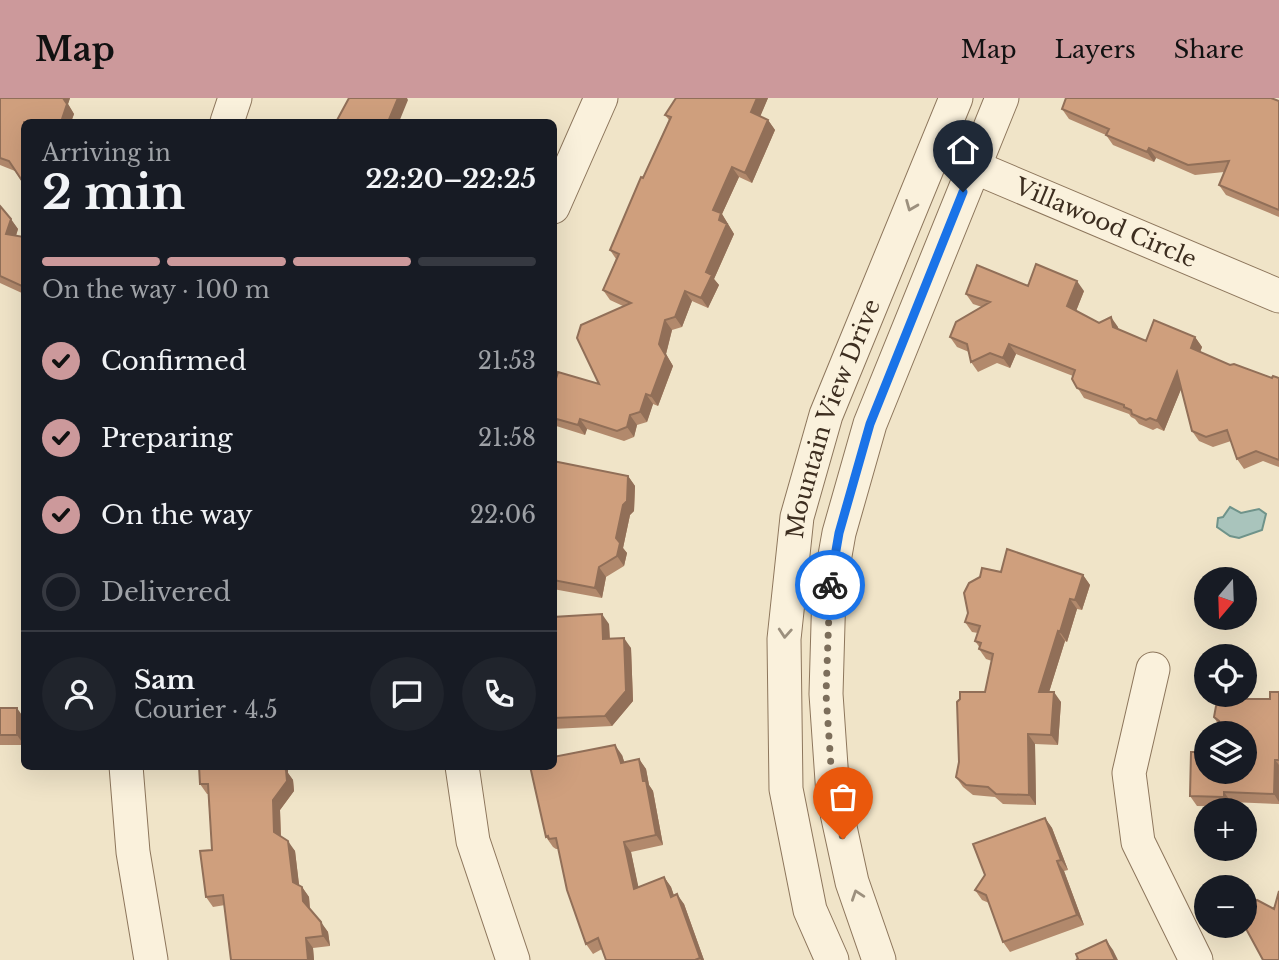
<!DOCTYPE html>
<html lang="en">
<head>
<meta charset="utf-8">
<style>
	body { margin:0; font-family:"Libre Baskerville",serif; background:#20242c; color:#f1f3f6; height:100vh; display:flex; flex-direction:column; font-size:26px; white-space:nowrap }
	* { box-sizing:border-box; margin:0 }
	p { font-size:23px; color:#9ea1a6 }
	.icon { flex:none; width:38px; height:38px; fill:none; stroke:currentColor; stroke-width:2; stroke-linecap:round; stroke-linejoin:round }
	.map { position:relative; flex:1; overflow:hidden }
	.drawer { position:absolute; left:21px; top:21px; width:536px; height:651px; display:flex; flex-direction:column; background:#171b24; border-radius:10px; box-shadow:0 7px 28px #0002 }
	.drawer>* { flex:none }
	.needle { width:46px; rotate:199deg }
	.fabs { position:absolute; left:1194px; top:469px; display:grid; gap:14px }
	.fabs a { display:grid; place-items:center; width:63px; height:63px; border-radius:50%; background:#171b24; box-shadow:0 7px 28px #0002; font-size:35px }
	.pin { position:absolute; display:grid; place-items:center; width:60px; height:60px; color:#fff; margin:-72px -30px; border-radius:50% 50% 50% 0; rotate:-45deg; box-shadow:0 0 7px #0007 }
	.pin .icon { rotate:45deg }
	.courier { position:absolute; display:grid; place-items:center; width:70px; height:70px; margin:-35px; border:5px solid #1a73e8; border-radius:50%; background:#fff; color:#222; box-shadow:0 2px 9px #0007 }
	.headline em { font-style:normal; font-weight:800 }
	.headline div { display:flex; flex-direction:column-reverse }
	.headline { display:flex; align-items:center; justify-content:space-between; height:119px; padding:0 21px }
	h1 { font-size:46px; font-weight:800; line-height:52px }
	.bar { display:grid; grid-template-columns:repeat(4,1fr); gap:10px 7px; align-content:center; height:84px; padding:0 21px }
	.bar i { height:9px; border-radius:5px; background:#363941 }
	.bar .current { background:#cc999b }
	.bar p { grid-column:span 4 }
	.line { display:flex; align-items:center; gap:18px; padding:0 21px; border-top:2px solid #363941 }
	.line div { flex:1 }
	.round { display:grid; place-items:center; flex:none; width:74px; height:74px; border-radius:37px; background:#20242c }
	ol { padding:0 21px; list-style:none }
	li { display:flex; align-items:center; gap:21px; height:77px }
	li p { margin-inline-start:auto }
	li .icon { padding:7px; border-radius:50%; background:#cc999b; color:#111; stroke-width:4 }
	li:last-child { color:#9ea1a6 }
	li i { width:38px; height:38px; border:4px solid #363941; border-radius:50% }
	header { display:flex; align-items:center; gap:42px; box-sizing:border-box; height:98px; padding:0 35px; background:#cc999b; color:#111 }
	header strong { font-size:33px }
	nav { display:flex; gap:38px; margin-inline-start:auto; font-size:24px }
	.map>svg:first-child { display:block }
	.water { fill:#a9c4bc; stroke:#6f938a; stroke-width:2 }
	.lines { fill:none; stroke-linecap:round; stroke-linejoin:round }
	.minor-casing { stroke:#8d765c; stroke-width:35 }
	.minor { stroke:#faf1dc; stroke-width:33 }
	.wall { fill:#b2896c }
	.shaded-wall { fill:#916f58 }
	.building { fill:#cf9f7d; stroke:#916f58; stroke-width:2 }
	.oneway { stroke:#9c907e }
	.done { stroke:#7c6e5b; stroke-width:7; stroke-dasharray:0 12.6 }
	.route { stroke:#1a73e8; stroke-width:9 }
	.labels { text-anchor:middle; stroke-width:5; stroke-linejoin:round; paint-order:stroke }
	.street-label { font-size:23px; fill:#3d2e20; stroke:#f7eed8 }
</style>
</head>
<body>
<header>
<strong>Map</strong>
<nav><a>Map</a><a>Layers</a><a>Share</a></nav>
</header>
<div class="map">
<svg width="1279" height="862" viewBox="0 0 1279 862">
	<rect width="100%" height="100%" fill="#f0e4c8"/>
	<!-- water -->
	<path class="water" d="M1230,409L1241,415L1259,411L1266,416L1262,432L1239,440L1230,438L1217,429L1218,420L1223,419Z"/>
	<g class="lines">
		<!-- minor casing -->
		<g class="minor-casing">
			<g id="minor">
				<path d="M227,24L235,0"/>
				<path id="s1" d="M953,60L1279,198"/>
				<path d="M553,109L601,0"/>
				<path d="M1153,571L1129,675L1138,744L1196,862"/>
				<path d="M126,668L133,754L151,862"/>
				<path d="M462,668L473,743L513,862"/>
				<path id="s2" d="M832,862L810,812L786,691L784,541L797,419L826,317L956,0"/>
				<path d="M879,862L852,784L833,697L826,596L829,491L839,435L870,326L1002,0"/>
			</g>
		</g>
		<!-- minor -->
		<use href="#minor" class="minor"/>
	</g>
	<!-- wall -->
	<path class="wall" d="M0,0H70L68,6L74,16L71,24H24V87L15,73L0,67Z
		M768,0L760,18L768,22L775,32L752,85L739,79L722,116L734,136L714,181L719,187L708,210L692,203L682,229L672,232L666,256L673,268L658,308L653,306L647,324L637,327L634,339L624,343L587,331L585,337L553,327V291L599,286L623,208L610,202L603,192L616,161L610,152L669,22L665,17Z
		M1279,3V120V119L1226,97L1219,87L1224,74L1195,77L1156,60L1154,64L1113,47L1106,37L1069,21L1062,11Z
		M0,108L18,131L16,138L24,139V196L0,185Z
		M1028,188L1084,193L1076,213L1099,225L1118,229V231L1146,243L1195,239L1202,249L1200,254L1230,267L1272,280H1279V369L1263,363L1244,371L1237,361L1231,343L1213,349L1199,343L1192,333L1181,291L1164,333L1157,330L1153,332L1139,326L1135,321L1131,319L1129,316L1084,300L1072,281L1073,278L1016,256L1010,270L997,265L978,274L971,264L969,254L957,249L950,239L982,209L973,206L966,196Z
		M553,363L628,378L635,388L634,413L630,417L623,450L627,455L624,468L606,479L602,500L553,491Z
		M1001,474L1083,477L1090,487L1082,512L1077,511L1067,544L1065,543L1049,594L1061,604L1058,647L1035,646L1036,707L1003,706L995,699L973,697L963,689L956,679L985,594L992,563L986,561L979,551L980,550L975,543L978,535L972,534L965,524Z
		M553,519L609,526L610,540L631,550L633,603L612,628L553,631Z
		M1279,594V706L1231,704V709L1197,708L1190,698L1244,674L1214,619L1270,601Z
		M0,610L24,620V647H0Z
		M622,657L624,664L639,661L646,671L649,687L653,693L663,747L631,754L638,789L664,779L671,789L674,798L684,806L704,862H606L602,851L593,856L586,846L558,751H556L553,749L546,739Z
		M288,675L293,682L294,693L280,712L281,738L295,753L299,788L302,789L309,799L310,811L328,834L330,848L313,850L314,862H231L225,807L213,809L206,799L212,752L208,696H207L200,686Z
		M1045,720L1052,730L1068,772L1064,773L1084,827L1010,854L1003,844L989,805L982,802L975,792Z"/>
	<!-- shaded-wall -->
	<path class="shaded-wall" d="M63,0H70L68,6L74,16L71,24H61Z
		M398,0H407L408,2L399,24H388Z
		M757,0H768L758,24L751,14Z
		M768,22L775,32L752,85L745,75Z
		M1149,50L1156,60L1154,64L1147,54Z
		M732,69L739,79L722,116L734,136L714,181L719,187L708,210L701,200L706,174L713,112Z
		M11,121L18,131L13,146L6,136Z
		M1077,183L1084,193L1074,218L1067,208Z
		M685,193L692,203L682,229L675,219Z
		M1111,219L1118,229L1120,239L1113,229Z
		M665,222L672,232L666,256L673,268L658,308L651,298L659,246Z
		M1195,239L1202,249L1198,260L1191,250Z
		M1009,246L1016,256L1010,270L1003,260Z
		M1177,274L1184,284L1164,333L1157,323Z
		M646,296L653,306L647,324L640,314Z
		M630,317L637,327L634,339L627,329Z
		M580,321L587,331L585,337L578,327Z
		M628,378L635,388L634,413L630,417L623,450L627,455L624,468L617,458L616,440Z
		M599,469L606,479L602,500L595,490Z
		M1083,477L1090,487L1082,512L1075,502Z
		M1070,501L1077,511L1067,544L1060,534Z
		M602,516L609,526L610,551L603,541Z
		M1058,533L1065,543L1046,604L1039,594Z
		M624,540L631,550L633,603L612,628L605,618Z
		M1054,594L1061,604L1058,647L1051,637Z
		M17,610L24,620V647L17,637Z
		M1028,636L1035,646L1036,707L1029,697Z
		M615,647L622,657L628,675L621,665Z
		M639,661L646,671L649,687L653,693L663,747L656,737Z
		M1275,662L1279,667V704L1274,696Z
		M282,668H288V675L293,682L294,693L280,712L281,744L274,734L273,702Z
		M1224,694L1231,704V709L1224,699Z
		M1045,720L1052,730L1068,772L1061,762Z
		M288,743L295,753L300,794L293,784Z
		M624,744L631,754L641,801L634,791Z
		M1057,763L1064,773L1084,827L1077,817Z
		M664,779L671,789L678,809L671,799Z
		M302,789L309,799L310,813L303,803Z
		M677,796L684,806L704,862H701L700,860Z
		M321,824L328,834L330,848L323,838Z
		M306,840L313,850L314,862H308Z
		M1106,842L1113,852L1118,862H1115Z"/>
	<!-- building -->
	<path class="building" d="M0,0H63L67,6L61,24H24V79L23,84L9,63L0,60Z
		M349,0H398L388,24H336Z
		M676,0H757L751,14L768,22L745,75L732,69L713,112L721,115L719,122L727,126L706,174L712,177L701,200L685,193L675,219L665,222L659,246L666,258L651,298L646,296L640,314L630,317L627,329L617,333L580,321L578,327L553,320V291L558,274L599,286L577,240L581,227L631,205L603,192L619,156L610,152L641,79L643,80L671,19L665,17Z
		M1066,0H1271L1279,3V112L1219,87L1229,63L1188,67L1149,50L1147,54L1106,37L1109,31L1062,11Z
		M0,108L11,121L6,136L24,139V189L0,178Z
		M1036,166L1077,183L1067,208L1099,225L1111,219L1113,229L1146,243L1154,222L1195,239L1191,250L1230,267L1234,266L1272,280L1273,278L1279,280V362L1256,353L1237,361L1227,332L1206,339L1192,333L1177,274L1157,323L1150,320L1146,322L1132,316L1131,312L1124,309V307L1077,290L1072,281L1075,272L1009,246L1003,260L990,255L971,264L967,246L950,239L956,224L990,204L966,196L977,167L1028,188Z
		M553,363L628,378L627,403L623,407L616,440L620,445L617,458L599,469L595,490L553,482Z
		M1007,451L1083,477L1075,502L1070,501L1060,534L1058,533L1039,594H1054L1051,637L1028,636L1029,697L996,696L988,689L966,687L956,679L959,664L957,604L960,601V594H985L993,556L979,551L981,545L975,543L980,528L965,524L968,515L964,495L969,485L980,479L982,470L1001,474Z
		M602,516L603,541L624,540L626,593L605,618L553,620V519Z
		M1270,594H1279V662H1275L1274,696L1224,694V699L1190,698L1191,654H1206V674H1244V635H1216L1219,623L1214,619L1216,608L1224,601H1270Z
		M0,610H17V637H0Z
		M615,647L621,665L639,661L643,683H646L656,737L624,744L634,791L664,779L671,799L677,796L700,860L695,862H606L598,840L586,846L567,792L556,740L549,741L548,738L546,739L530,668H553V659Z
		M199,668H282L286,672L287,683L273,702L274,734L288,743L293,784L302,789L303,803L321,824L323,838L306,840L308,862H231L223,797L206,799L200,753L212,752L208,686H200Z
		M1045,720L1061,762L1057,763L1077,817L1003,844L986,797L975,792L985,777L973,746Z
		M1279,793V862H1263L1244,827V809L1257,802L1274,811Z
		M1106,842L1115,862H1076L1078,861L1076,856Z"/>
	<!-- one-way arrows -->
	<defs><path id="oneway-chevron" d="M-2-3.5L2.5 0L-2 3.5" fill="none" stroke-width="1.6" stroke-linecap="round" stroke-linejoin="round" transform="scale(1.75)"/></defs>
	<g class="oneway">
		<use href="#oneway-chevron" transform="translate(911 108) rotate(112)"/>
		<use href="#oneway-chevron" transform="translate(785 535) rotate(94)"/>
		<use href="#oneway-chevron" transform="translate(857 797) rotate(-109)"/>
	</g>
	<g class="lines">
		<!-- done -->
		<path class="done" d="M830,487L826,596L833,697L843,741"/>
		<!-- route -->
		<path class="route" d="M830,487L839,435L870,326L963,94"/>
	</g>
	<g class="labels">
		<!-- street labels -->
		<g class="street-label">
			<text dy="8" stroke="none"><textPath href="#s1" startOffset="166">Villawood Circle</textPath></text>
			<text dy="8" stroke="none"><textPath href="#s2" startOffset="555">Mountain View Drive</textPath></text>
		</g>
	</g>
</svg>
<div class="fabs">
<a><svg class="needle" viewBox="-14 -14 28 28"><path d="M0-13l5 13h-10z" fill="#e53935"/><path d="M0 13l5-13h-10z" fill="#9ea1a6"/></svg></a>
<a><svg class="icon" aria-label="locate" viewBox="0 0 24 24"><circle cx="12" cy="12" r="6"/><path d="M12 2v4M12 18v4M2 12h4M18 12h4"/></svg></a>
<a><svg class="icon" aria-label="layers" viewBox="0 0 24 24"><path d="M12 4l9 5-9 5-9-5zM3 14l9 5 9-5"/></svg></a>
<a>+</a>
<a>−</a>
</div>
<div class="pin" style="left:843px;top:741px;background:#ea580c"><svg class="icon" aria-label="bag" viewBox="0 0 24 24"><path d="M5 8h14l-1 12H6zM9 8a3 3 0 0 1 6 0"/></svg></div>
<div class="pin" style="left:963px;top:94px;background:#1f2937"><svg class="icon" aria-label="home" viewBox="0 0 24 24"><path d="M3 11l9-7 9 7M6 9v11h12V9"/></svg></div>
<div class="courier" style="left:830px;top:487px"><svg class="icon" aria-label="bike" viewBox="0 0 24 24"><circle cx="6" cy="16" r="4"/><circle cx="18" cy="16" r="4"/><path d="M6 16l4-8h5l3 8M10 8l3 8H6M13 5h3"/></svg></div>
<section class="drawer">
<div class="headline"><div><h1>2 min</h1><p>Arriving in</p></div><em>22:20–22:25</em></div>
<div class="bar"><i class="current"></i><i class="current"></i><i class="current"></i><i></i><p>On the way · 100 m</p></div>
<ol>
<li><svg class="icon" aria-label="check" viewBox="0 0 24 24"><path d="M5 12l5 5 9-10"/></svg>Confirmed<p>21:53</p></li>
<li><svg class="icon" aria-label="check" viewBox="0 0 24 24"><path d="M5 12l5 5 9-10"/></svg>Preparing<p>21:58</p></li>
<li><svg class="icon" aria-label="check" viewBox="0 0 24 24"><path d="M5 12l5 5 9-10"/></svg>On the way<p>22:06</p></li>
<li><i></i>Delivered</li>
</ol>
<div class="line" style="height:126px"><a class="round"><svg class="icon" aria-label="person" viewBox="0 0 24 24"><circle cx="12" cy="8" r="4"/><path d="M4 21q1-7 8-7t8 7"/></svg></a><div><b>Sam</b><p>Courier · 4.5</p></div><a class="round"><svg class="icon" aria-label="chat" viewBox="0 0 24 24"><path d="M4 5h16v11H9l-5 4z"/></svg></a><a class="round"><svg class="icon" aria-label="phone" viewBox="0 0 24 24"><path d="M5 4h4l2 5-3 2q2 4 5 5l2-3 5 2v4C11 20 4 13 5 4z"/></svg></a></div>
</section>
</div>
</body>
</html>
